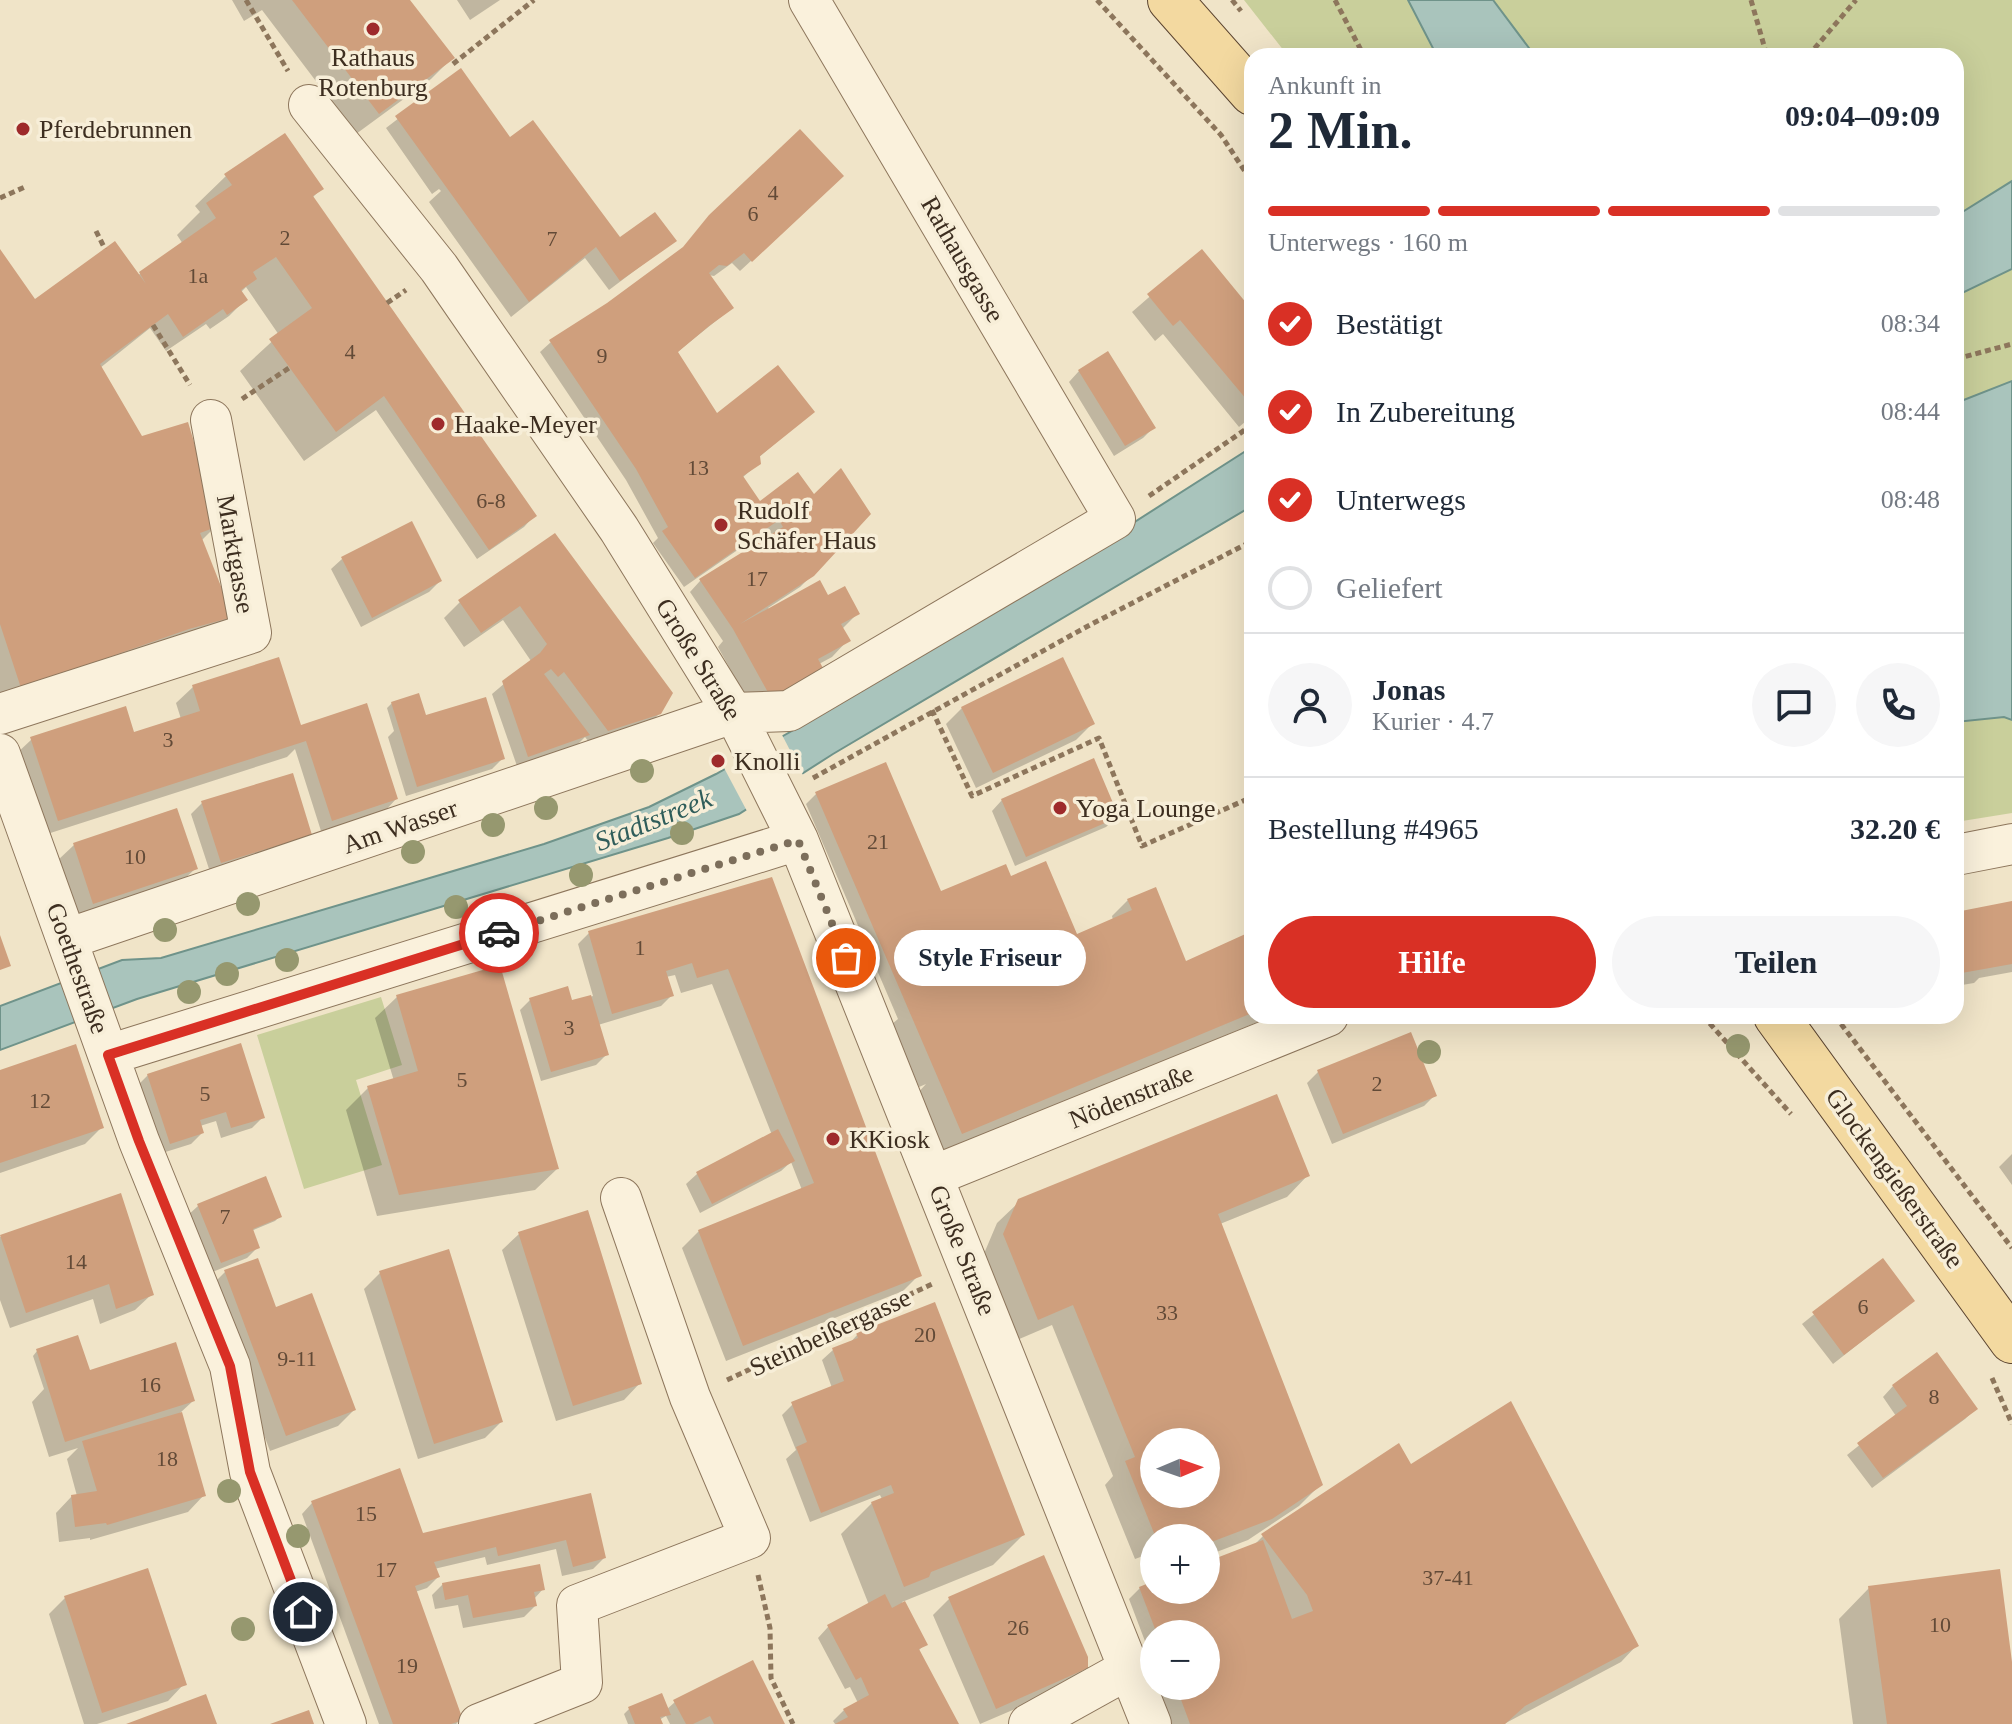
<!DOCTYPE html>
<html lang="de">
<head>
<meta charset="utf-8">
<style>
	body { margin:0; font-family:"Times New Roman",serif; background:#f6f6f7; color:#1f2937; height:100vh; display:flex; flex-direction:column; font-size:30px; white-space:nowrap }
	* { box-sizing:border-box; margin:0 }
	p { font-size:26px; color:#747a83 }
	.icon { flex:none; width:44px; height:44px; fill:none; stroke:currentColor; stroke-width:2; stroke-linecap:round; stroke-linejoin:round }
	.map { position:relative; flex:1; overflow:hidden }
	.sheet { position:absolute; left:1244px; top:48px; width:720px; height:976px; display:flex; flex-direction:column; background:#fff; border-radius:24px; box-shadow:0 8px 32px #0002 }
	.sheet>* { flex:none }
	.needle { width:52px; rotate:88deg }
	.tools { position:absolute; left:1140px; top:1428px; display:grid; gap:16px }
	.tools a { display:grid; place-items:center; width:80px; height:80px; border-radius:50%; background:#fff; box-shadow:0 8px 32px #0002; font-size:40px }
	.pin { position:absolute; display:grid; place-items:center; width:68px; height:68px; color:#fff; margin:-34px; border:4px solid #fff; border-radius:50%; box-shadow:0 2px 8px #0007 }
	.courier { position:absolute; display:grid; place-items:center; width:80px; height:80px; margin:-40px; border:6px solid #d93025; border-radius:50%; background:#fff; color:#222; box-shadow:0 2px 10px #0007 }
	.bubble { position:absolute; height:56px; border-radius:28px; background:#fff; box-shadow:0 8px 32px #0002; font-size:26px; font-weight:800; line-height:56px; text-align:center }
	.overview em { font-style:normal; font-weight:800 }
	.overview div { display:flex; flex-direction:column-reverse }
	.overview { display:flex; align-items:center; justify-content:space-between; height:136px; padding:0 24px }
	h1 { font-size:52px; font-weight:800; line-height:60px }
	.bar { display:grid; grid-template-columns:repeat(4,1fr); gap:12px 8px; align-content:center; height:96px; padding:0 24px }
	.bar i { height:10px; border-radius:6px; background:#e0e1e3 }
	.bar .on { background:#d93025 }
	.bar p { grid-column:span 4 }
	.line { display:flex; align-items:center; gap:20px; padding:0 24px; border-top:2px solid #e0e1e3 }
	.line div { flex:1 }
	.round { display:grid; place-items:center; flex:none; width:84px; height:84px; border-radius:42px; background:#f6f6f7 }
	ol { padding:0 24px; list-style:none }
	li { display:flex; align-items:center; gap:24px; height:88px }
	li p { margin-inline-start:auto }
	li .icon { padding:8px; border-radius:50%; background:#d93025; color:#fff; stroke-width:4 }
	li:last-child { color:#747a83 }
	li i { width:44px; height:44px; border:4px solid #e0e1e3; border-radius:50% }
	.cta { display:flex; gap:16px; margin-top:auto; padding:16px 24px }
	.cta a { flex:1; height:92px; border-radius:48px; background:#d93025; color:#fff; font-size:32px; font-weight:800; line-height:92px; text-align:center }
	.cta a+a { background:#f6f6f7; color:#1f2937 }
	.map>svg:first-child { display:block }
	.green { fill:#c9cf9b }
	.water { fill:#a9c4bc; stroke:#6f938a; stroke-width:2 }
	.pier { fill:#f0e4c8 }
	.shadow { fill:#0003; fill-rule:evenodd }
	.building { fill:#cf9f7d; fill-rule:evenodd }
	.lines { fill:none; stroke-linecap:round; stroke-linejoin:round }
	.minor-casing { stroke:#8d765c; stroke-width:42 }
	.major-casing { stroke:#5b4430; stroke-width:46 }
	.path { stroke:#8d765c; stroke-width:5; stroke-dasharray:6 4; stroke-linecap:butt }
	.minor { stroke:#faf1dc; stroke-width:40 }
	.major { stroke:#f3d9a0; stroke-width:44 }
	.tree { fill:#96986f }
	.done { stroke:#7c6e5b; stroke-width:8; stroke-dasharray:0 14.4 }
	.route { stroke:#d93025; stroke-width:10 }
	.poi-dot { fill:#9e2a2b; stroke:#f7eed8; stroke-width:3 }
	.labels { text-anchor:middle; stroke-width:7; stroke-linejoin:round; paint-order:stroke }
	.number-label { font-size:22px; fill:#624a37 }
	.poi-label { font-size:26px; fill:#3d2e20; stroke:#f7eed8; text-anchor:start }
	.street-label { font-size:26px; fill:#3d2e20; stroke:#f7eed8 }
	.water-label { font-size:28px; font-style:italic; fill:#2f5d5a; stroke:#f7eed8 }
</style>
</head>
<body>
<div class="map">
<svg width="2012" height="1724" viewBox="0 0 2012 1724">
	<rect width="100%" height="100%" fill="#f0e4c8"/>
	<!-- green -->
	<path class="green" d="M1244,0H2012V813L1956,822V56H1288Z
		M381,997L402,1065L356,1080L382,1165L304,1189L257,1035Z"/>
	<!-- water -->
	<path class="water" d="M1408,0H1493L1535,56H1437Z
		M2012,181V269L1956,296V216Z
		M2012,381V720L2004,717L1956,722V403Z
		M1252,447V506L833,754L739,814L668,838L137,999L0,1050V1006L122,960L161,958L544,844L649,807L716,774L813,719L1036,585Z"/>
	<!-- pier -->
	<path class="pier" d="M781,733L804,777L748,813L723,766Z"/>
	<!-- shadow -->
	<path class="shadow" d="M232,0H408L452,58L431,79L356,134L262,10L244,21Z
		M457,0H500L470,20Z
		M460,71L507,136L620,240L674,241L609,290L585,258L511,317L429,202L441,191L439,189L432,194L386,128Z
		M226,176L321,189L312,198L534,516L524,527L477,559L376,410L304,461L240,371L279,335L246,287L240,293L245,300L229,316L210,329L206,324L166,351L150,328L100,368L141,439L217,525L201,541L230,617L209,638L0,708V253L35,302L137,276L183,244L177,235L200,212L195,206Z
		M831,187L740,271L732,263L714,276L708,275L732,308L676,353L717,416L812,412L758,458L759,463L742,478L760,504L797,475L812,575L800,587L768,608L770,610L827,598L858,613L842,629L848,640L832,657L819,664L759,722L718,647L723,641L690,592L700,581L772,536L768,529L684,587L653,543L658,538L626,480L540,352L551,342Z
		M1201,252L1252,313V416L1239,427L1163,334L1155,341L1132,312Z
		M1079,371L1153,428L1143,438L1114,456L1069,382Z
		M554,535L660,713L643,730L592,746L585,737L577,745L517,766L492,694L531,661L503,620L464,647L444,618L460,602Z
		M342,559L440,581L429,592L361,627L331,569Z
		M193,687L299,728L396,799L386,810L321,831L295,749L287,757L41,836L15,755L32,739L133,735L181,719L176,703Z
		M392,703L503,758L492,769L406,796L388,737L394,731L387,708Z
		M962,708L1093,723L1076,740L976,788L946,724Z
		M817,793L940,894L1010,878L1068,940L1113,920L1112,916L1128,900L1185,963L1252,933V1016H1272L940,1154L915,1096L926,1084L919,1087L892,1024L898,1019L806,804Z
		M1002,800L1117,816L1106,827L1015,866L992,811Z
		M202,803L310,834L299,845L210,872L191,814Z
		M74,845L196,868L179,884L77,919L57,861Z
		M771,880L919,1275L903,1291L726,1361L682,1248L699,1231L802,1190L791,1162L781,1171L700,1213L686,1184L697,1174L772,1135L712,984L681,993L675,975L666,977L672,995L661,1006L598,1025L607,1054L596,1065L541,1081L520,1010L530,1000L570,1003L593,996L578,944L589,933Z
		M2012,903V972L1979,978L1974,983L1956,986V914Z
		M397,997L557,1169L535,1190L377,1216L346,1110L368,1088L394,1081L375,1018Z
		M0,1072L101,1128L85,1144L0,1173Z
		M1318,1072L1434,1096L1424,1106L1332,1144L1307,1083Z
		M148,1075L263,1117L252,1128L221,1138L216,1121L200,1126L202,1133L191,1144L159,1154L137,1086Z
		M2012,1154V1185L1999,1167Z
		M1308,1175L1287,1197L1220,1224L1321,1484L1299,1506L1248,1540L1206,1556V1538H1154V1552L1135,1559L1105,1485L1113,1476L1052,1325L1017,1340L983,1256L997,1223L1020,1201ZM1154,1442H1206V1494H1154Z
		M119,1195L152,1294L135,1310L100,1324L93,1299L10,1328L0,1300V1237Z
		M198,1206L280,1216L275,1221L251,1231L258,1247L247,1258L210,1273L187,1216Z
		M519,1234L640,1383L624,1400L556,1421L502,1250Z
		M1882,1260L1913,1301L1833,1364L1802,1324Z
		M225,1272L274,1309L354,1410L338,1426L270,1451L209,1288Z
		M380,1273L501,1422L485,1438L418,1459L364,1289Z
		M857,1335L1023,1535L993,1565L902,1602L925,1644L918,1651L957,1724H835L833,1721L844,1710L858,1703L850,1687L845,1689L818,1638L828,1627L869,1605L841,1534L872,1503L882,1499L880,1495L810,1522L786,1459L796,1450L782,1415L793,1404L832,1388L822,1360L833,1350L849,1344Z
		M37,1351L81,1374L193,1401L180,1413L204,1495L188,1512L90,1540V1538L59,1542L56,1513L72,1496H77L67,1459L78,1448L49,1457L32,1402L44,1389L33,1356Z
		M1893,1386L1975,1409L1965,1419L1872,1488L1847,1455L1896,1416L1883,1397Z
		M1410,1467L1637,1645L1621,1662L1504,1724H1168L1154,1686H1206V1634H1154V1665L1129,1599L1140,1588L1154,1583V1590H1206V1564L1252,1547L1263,1536Z
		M590,1495L604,1558L593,1569L562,1576L556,1549L487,1565L485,1557L434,1569L438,1577L427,1588L415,1592L461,1719L456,1724H379L302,1514L312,1503L422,1535Z
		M443,1584L543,1589L534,1599L535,1606L524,1617L463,1628L458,1605L435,1609L432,1595Z
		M1869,1588L2012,1678V1724H1853L1839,1619Z
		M65,1598L184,1684L168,1701L97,1724H84L49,1614Z
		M950,1598L1086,1667L1062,1689L980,1724L933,1615Z
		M675,1702L783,1724H670L666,1716L659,1720L661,1724H628L624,1714L629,1709L666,1710Z"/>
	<!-- building -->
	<path class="building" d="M292,0H410L455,58L379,114Z
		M461,68L510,137L533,120L620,237L655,212L677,241L620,281L596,247L529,302L395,116Z
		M800,129L844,176L752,262L744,253L727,266L719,265L709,273L734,308L709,326L678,352L717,413L778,365L815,412L760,456L761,464L743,476L760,501L798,472L814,494L841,468L871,514L814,576L740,624L820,580L828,595L845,586L860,614L841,624L851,641L818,659L828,677L776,707L733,629L699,579L783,527L779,520L695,578L662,531L668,527L636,469L549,340L607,303L683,247L709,215Z
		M285,133L324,189L313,196L537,516L489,550L384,396L336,432L269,339L312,308L276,257L253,272L257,279L241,290L248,300L227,315L223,309L183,337L168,314L100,364L142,436L188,422L219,526L200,533L233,617L189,629L21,688L0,624V249L35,299L115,241L146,284L139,272L216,218L206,203L232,185L224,174Z
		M1202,249L1252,310V406L1180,320L1173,326L1147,294Z
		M1108,351L1156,428L1125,446L1078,370Z
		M412,521L442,581L372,618L341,557Z
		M555,533L673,693L661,714L608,731L564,672L558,677L551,669L544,674L590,735L528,757L502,681L540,653L547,644L520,606L481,633L458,600Z
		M279,657L301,725L367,703L398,799L332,821L306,741L58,821L30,737L126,706L134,732L200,711L192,685Z
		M1063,657L1095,724L993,773L961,707Z
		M419,693L426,715L486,697L505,759L417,787L391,702Z
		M1094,758L1119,817L1026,857L1001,799Z
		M886,762L941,891L1006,864L1011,876L1046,861L1077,934L1132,910L1127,899L1156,887L1186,961L1252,931V1013L962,1134L815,792Z
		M293,773L312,835L221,863L201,801Z
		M177,808L198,869L93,904L73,843Z
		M772,877L922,1276L743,1346L698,1230L814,1183L728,969L697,978L692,963L666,971L674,996L612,1014L588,931Z
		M2012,901V964L1956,974V912Z
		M0,935L11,966L0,970Z
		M500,965L559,1169L399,1195L367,1086L418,1071L396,995Z
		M568,986L572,1000L591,995L609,1055L551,1072L529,998Z
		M1411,1032L1437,1096L1343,1134L1317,1070Z
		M241,1043L265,1118L231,1128L226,1112L200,1120L204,1133L170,1144L147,1074Z
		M76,1044L104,1128L0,1163V1070Z
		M1277,1094L1310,1176L1218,1214L1323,1485L1272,1519L1206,1544V1538H1187L1183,1529L1156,1538L1125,1461L1135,1457L1073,1305L1038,1320L1003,1234L1018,1199ZM1154,1442H1206V1494H1154Z
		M778,1129L795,1161L712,1204L696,1172Z
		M266,1176L282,1217L253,1229L260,1248L221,1263L197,1204Z
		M121,1193L154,1295L116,1309L109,1284L26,1313L0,1235Z
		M588,1210L642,1384L573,1406L518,1232Z
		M449,1249L503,1422L434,1444L379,1271Z
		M258,1258L276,1307L312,1293L356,1410L286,1436L224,1270Z
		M1883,1258L1915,1301L1844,1355L1812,1312Z
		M935,1302L1025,1535L931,1572L929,1577L904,1587L871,1502L894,1493L891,1485L821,1513L796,1447L807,1442L791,1402L844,1381L832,1348L858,1338L856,1333Z
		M78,1335L90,1370L176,1342L195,1401L65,1442L36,1349Z
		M1937,1352L1978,1409L1883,1478L1857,1443L1907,1406L1892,1385Z
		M1511,1401L1639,1646L1525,1706L1505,1724H1190L1176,1686H1206V1634H1157L1139,1587L1154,1581V1590H1206V1562L1263,1540L1292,1619L1313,1611L1307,1595L1261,1534L1399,1443L1411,1464Z
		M182,1412L206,1496L107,1525L106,1523L75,1527L71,1495L97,1491L82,1441Z
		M400,1468L423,1533L591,1493L606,1558L573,1567L566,1540L498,1556L496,1547L434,1562L440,1577L415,1586L463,1720L451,1724H393L311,1501Z
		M1044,1555L1088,1657V1668L996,1709L948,1597Z
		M540,1564L545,1590L534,1592L537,1606L473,1618L468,1595L445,1600L442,1583Z
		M148,1568L187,1685L102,1713L64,1596Z
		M2000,1569L2012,1662V1724H1887L1868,1586Z
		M885,1594L892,1608L905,1601L928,1645L919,1649L959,1724H835L848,1717L843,1709L869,1695L861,1677L856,1680L827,1625Z
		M753,1660L785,1724H714L710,1716L693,1724H686L673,1700Z
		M662,1693L671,1715L660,1717L663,1724H635L628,1707Z
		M206,1694L217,1724H126Z
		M309,1710L314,1724H270Z"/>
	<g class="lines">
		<!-- minor casing -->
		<g class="minor-casing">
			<path id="minor" d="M309,105L439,268L619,529L741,726L798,840L1151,1724
				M0,714L251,633L211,420
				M0,754L139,1141L230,1366L250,1472L346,1724
				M1956,855L2012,844
				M67,939L733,713L789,711L1115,519L809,0
				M108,1055L798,840
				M933,1176L1328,1016
				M479,1724L582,1683L577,1605L750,1538L690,1397L621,1198
				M1029,1724L1130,1668"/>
		</g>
		<!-- major casing -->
		<g class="major-casing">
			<path id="major" d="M1170,0L1252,93
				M1776,1016L2012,1341"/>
		</g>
		<!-- path -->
		<path class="path" d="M246,0L288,71
			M1097,0L1221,135L1252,182
			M1232,0L1241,11
			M1335,0L1364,56
			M1751,0L1767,56
			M1808,56L1856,0
			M453,64L534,0
			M0,198L27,186
			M96,231L105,249
			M387,303L406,290
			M153,325L190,385
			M1956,359L2012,344
			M242,399L289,368
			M1149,496L1252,425
			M932,710L972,796L1099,738L1142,846L1252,797
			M813,778L1088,626L1252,541
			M1703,1016L1791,1114
			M1835,1016L2012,1248
			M1992,1378L2012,1424
			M727,1380L932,1284
			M758,1575L770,1628L771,1678L793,1724"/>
		<!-- minor -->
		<use href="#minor" class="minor"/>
		<!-- major -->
		<use href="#major" class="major"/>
	</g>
	<!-- trees -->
	<g class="tree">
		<circle cx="642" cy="771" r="12"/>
		<circle cx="546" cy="808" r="12"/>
		<circle cx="493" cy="825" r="12"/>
		<circle cx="682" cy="833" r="12"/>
		<circle cx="413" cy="852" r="12"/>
		<circle cx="581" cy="875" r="12"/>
		<circle cx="248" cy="904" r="12"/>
		<circle cx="456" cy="907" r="12"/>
		<circle cx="165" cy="930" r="12"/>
		<circle cx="287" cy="960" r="12"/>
		<circle cx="227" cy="974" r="12"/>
		<circle cx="189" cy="992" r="12"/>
		<circle cx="1738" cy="1046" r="12"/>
		<circle cx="1429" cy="1052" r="12"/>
		<circle cx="229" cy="1491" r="12"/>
		<circle cx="298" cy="1536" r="12"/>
		<circle cx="243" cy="1629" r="12"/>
	</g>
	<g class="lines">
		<!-- done -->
		<path class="done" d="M499,933L798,840L846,958"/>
		<!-- route -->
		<path class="route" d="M303,1612L250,1472L230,1366L139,1141L108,1055L499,933"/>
	</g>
	<!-- markers -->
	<g class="poi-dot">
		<circle cx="373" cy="29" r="8"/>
		<circle cx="23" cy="129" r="8"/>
		<circle cx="438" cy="424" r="8"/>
		<circle cx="721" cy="525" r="8"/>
		<circle cx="718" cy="761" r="8"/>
		<circle cx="1060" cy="808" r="8"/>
		<circle cx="833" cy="1139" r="8"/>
	</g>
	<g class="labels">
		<!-- number labels -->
		<g class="number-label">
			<text x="773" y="200">4</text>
			<text x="753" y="221">6</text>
			<text x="285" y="245">2</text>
			<text x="552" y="246">7</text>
			<text x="198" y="283">1a</text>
			<text x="350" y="359">4</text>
			<text x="602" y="363">9</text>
			<text x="698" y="475">13</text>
			<text x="491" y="508">6-8</text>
			<text x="757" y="586">17</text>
			<text x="168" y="747">3</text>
			<text x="878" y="849">21</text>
			<text x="135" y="864">10</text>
			<text x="640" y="955">1</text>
			<text x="569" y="1035">3</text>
			<text x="462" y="1087">5</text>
			<text x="1377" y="1091">2</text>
			<text x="205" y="1101">5</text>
			<text x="40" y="1108">12</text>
			<text x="225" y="1224">7</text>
			<text x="76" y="1269">14</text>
			<text x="1863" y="1314">6</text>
			<text x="1167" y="1320">33</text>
			<text x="925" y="1342">20</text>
			<text x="297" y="1366">9-11</text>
			<text x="150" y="1392">16</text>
			<text x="1934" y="1404">8</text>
			<text x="167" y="1466">18</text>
			<text x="366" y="1521">15</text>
			<text x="386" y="1577">17</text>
			<text x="1448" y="1585">37-41</text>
			<text x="1940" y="1632">10</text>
			<text x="1018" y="1635">26</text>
			<text x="407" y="1673">19</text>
		</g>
		<!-- poi labels -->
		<g class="poi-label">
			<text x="373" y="66" text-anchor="middle">Rathaus<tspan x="373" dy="30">Rotenburg</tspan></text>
			<text x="39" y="138">Pferdebrunnen</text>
			<text x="454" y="433">Haake-Meyer</text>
			<text x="737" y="519">Rudolf<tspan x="737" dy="30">Schäfer Haus</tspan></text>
			<text x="734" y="770">Knolli</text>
			<text x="1076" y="817">Yoga Lounge</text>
			<text x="849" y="1148">KKiosk</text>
		</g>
		<!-- street labels -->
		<g class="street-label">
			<text transform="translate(963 259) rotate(60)" y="9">Rathausgasse</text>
			<text transform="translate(236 554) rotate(80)" y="9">Marktgasse</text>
			<text transform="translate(699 659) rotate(58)" y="9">Große Straße</text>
			<text transform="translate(400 826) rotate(-19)" y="9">Am Wasser</text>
			<text transform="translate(78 968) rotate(70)" y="9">Goethestraße</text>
			<text transform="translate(1131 1096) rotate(-22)" y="9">Nödenstraße</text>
			<text transform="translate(1895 1178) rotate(54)" y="9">Glockengießerstraße</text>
			<text transform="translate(963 1250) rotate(68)" y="9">Große Straße</text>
			<text transform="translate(830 1332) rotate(-25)" y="9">Steinbeißergasse</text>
		</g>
		<!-- water labels -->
		<g class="water-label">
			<text transform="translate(653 819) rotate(-22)" y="10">Stadtstreek</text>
		</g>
	</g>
</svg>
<div class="tools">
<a><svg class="needle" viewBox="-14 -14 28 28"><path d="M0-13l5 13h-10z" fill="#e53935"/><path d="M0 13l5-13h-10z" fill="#747a83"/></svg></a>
<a>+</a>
<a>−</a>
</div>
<div class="pin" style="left:846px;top:958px;background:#ea580c"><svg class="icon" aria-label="bag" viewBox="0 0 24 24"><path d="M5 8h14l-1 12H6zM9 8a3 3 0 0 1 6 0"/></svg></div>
<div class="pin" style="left:303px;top:1612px;background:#1f2937"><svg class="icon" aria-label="home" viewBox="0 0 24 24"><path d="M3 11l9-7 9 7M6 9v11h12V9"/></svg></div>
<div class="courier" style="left:499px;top:933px"><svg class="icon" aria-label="car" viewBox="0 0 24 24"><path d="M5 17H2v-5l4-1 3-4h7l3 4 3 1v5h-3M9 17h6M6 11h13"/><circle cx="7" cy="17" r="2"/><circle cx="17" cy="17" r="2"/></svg></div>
<div class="bubble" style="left:894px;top:930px;width:192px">Style Friseur</div>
<section class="sheet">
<div class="overview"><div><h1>2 Min.</h1><p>Ankunft in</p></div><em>09:04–09:09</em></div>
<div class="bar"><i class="on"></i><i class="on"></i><i class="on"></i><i></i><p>Unterwegs · 160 m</p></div>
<ol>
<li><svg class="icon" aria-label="check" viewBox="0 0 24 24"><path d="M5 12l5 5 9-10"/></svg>Bestätigt<p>08:34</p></li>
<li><svg class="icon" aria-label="check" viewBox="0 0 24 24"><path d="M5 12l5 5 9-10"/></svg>In Zubereitung<p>08:44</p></li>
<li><svg class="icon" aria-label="check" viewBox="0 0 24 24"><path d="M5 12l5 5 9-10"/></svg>Unterwegs<p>08:48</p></li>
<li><i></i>Geliefert</li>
</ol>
<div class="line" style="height:144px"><a class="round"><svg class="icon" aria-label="person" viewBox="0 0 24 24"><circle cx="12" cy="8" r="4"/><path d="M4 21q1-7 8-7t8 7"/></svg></a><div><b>Jonas</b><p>Kurier · 4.7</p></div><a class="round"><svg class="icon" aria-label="chat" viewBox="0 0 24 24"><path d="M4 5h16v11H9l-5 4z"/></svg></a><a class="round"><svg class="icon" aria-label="phone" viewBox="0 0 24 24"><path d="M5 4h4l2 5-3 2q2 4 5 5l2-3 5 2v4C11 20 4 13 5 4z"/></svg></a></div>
<div class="line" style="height:104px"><div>Bestellung #4965</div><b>32.20 €</b></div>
<div class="cta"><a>Hilfe</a><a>Teilen</a></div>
</section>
</div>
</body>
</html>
